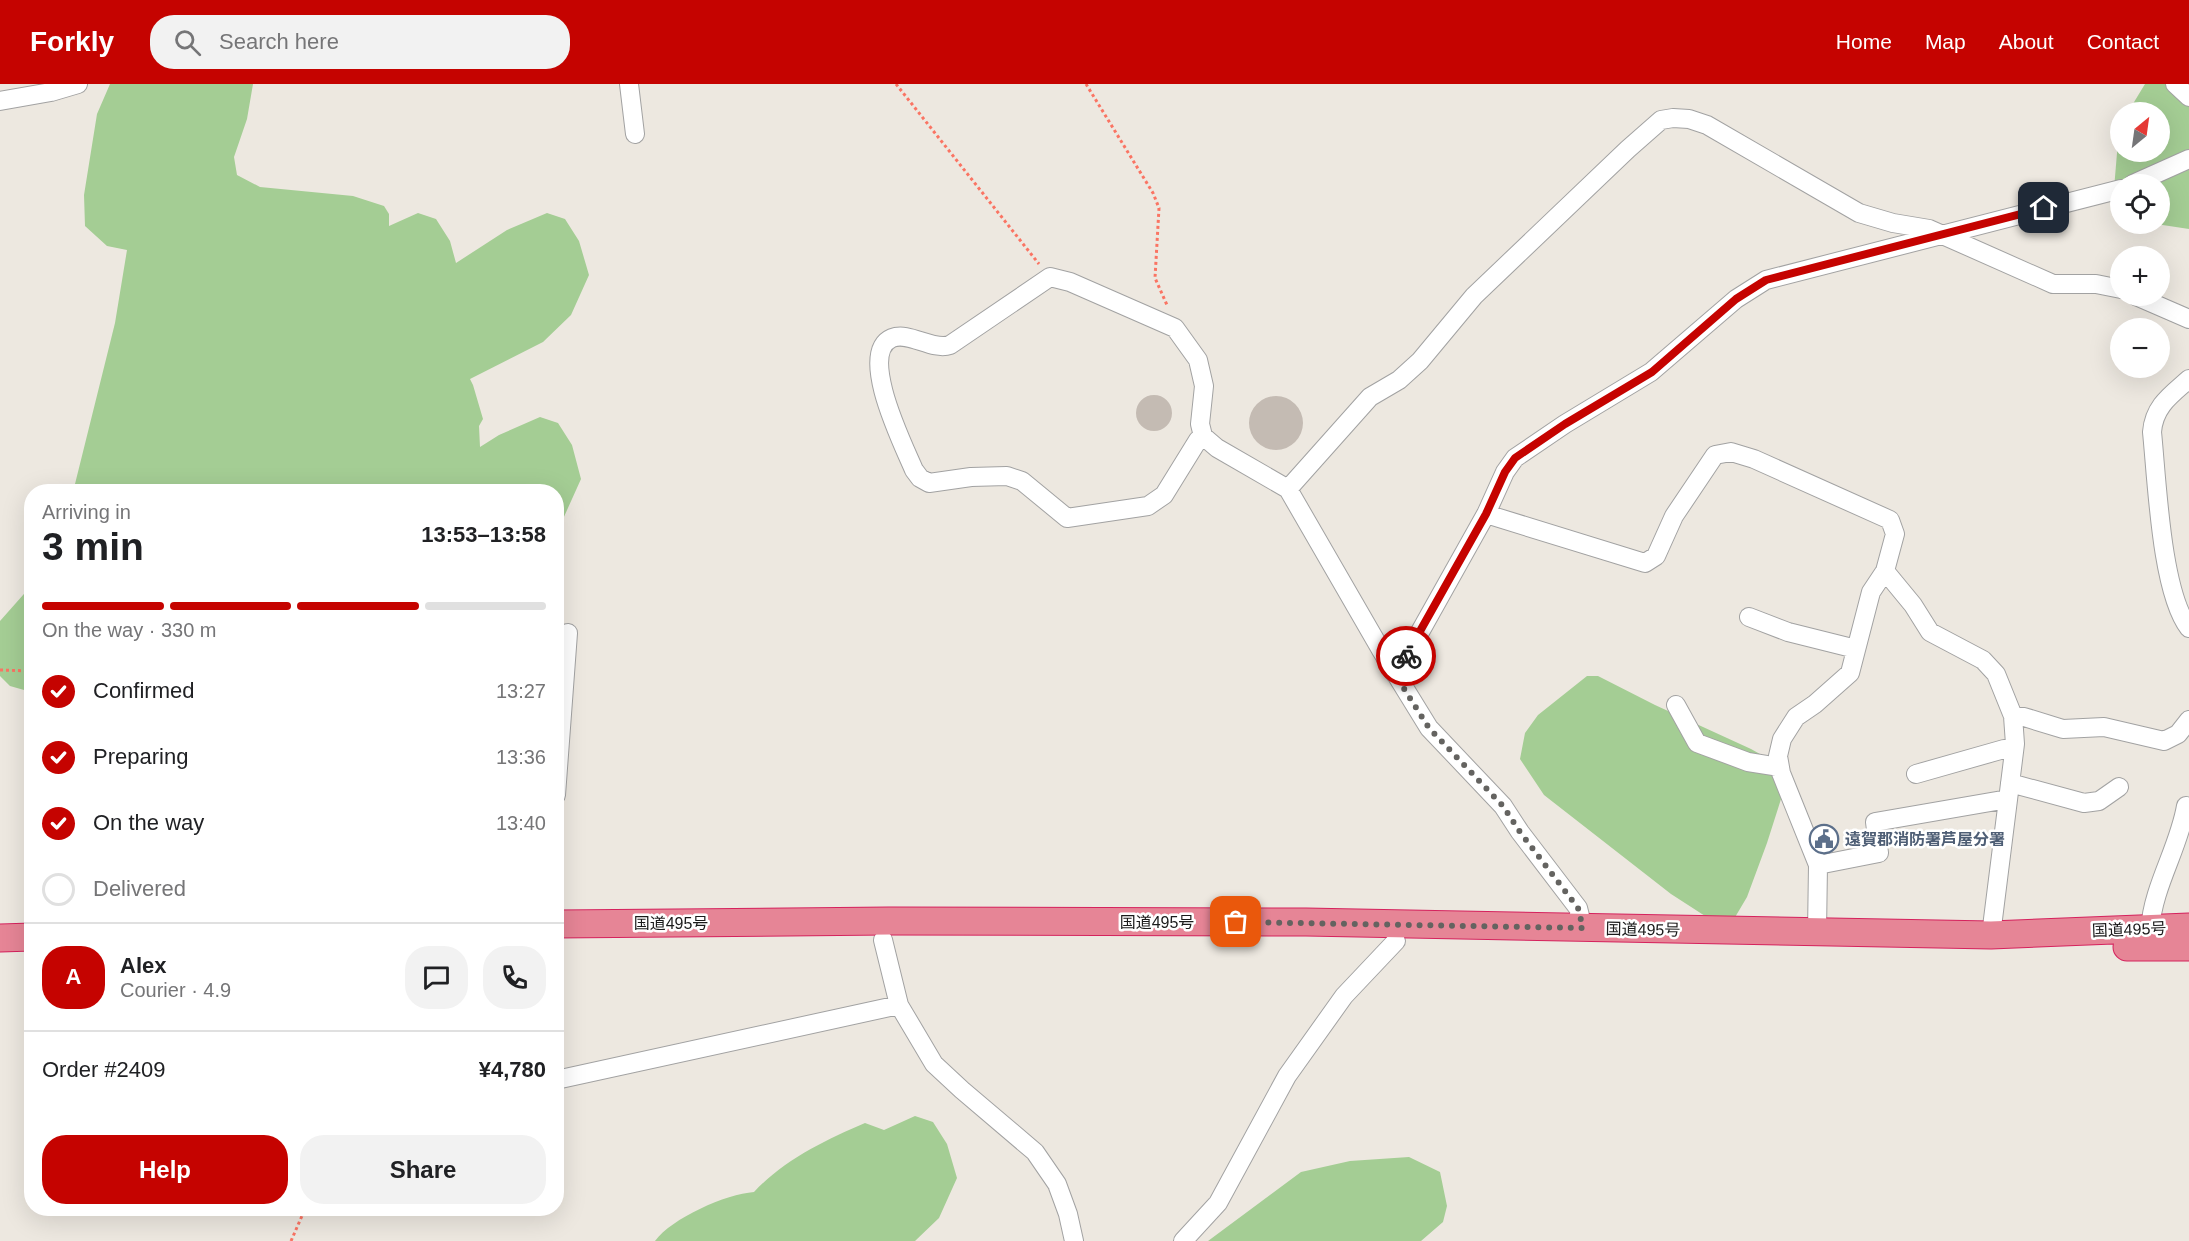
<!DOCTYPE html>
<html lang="en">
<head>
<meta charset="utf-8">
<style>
	body { margin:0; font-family:Helvetica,"Noto Sans JP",sans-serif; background:#f2f2f2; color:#202124; height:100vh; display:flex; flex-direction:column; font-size:22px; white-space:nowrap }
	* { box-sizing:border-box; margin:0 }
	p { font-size:20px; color:#757577 }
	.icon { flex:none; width:33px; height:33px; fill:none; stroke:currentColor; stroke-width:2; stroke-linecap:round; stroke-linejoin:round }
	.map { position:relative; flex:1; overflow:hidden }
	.sheet { position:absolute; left:24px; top:400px; width:540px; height:732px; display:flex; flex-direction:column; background:#fff; border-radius:24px; box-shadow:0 6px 24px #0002 }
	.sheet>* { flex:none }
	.needle { width:39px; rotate:29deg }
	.tools { position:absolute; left:2110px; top:18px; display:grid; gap:12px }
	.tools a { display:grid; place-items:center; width:60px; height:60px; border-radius:50%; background:#fff; box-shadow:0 6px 24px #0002; font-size:30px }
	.pin { position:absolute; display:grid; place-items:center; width:51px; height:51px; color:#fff; margin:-26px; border-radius:12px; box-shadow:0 3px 9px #0006 }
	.courier { position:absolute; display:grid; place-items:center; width:60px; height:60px; margin:-30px; border:4px solid #c50300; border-radius:50%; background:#fff; color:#222; box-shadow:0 2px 8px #0007 }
	.head em { font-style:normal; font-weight:700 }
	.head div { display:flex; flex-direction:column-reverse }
	.head { display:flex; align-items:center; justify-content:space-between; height:102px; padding:0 18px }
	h1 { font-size:39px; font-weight:700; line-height:45px }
	.bar { display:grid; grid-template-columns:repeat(4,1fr); gap:9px 6px; align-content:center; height:72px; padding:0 18px }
	.bar i { height:8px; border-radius:4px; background:#e0e0e0 }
	.bar .current { background:#c50300 }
	.bar p { grid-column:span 4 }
	.line { display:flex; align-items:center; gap:15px; padding:0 18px; border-top:2px solid #e0e0e0 }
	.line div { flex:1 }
	.round { display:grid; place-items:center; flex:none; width:63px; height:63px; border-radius:24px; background:#f2f2f2 }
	ol { padding:0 18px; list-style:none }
	li { display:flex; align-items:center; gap:18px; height:66px }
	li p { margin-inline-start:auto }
	li .icon { padding:6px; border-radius:50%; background:#c50300; color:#fff; stroke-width:4 }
	li:last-child { color:#757577 }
	li i { width:33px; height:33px; border:3px solid #e0e0e0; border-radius:50% }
	.primary-button { display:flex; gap:12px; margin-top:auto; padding:12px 18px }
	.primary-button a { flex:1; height:69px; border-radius:24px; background:#c50300; color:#fff; font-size:24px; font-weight:700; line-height:69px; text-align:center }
	.primary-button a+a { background:#f2f2f2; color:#202124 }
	header { display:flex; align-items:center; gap:36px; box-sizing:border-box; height:84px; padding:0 30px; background:#c50300; color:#fff }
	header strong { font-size:28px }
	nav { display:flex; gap:33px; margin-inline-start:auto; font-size:21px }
	.search { width:420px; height:54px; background:#f2f2f2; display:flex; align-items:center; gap:15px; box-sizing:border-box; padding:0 21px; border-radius:24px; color:#757577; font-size:22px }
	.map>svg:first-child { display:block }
	.forest { fill:#a4cd94 }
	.building { fill:#c4bbb3 }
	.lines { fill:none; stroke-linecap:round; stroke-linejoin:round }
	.minor-casing { stroke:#a2a2a2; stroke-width:20 }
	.highway-casing { stroke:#d5225d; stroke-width:29 }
	.path { stroke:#fa7463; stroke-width:3; stroke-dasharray:3 3; stroke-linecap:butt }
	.minor { stroke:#fff; stroke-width:18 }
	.highway { stroke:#e68596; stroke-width:27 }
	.done { stroke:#646360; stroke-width:6; stroke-dasharray:0 10.8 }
	.route { stroke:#c50300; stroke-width:8 }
	.labels { text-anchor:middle; stroke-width:5; stroke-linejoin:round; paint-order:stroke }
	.service-label { font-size:16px; font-weight:bold; fill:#4e5e75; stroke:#fff; text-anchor:start }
	.street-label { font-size:16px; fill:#1b1b1b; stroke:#fff }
</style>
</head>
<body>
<header>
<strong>Forkly</strong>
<div class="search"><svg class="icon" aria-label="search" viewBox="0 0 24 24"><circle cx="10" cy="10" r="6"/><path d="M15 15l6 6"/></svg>Search here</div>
<nav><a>Home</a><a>Map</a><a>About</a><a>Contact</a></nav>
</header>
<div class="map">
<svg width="2189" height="1157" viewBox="0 0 2189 1157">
	<rect width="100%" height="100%" fill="#ede8e0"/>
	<!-- forest -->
	<path class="forest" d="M110,0H253L247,35L234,73L237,91L260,103L353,112L384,122L389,130V142L418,129L436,135L450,157L456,179L507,146L547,129L565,135L579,157L589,191L571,231L543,258L470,295L473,301L483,335L479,342L480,363L499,351L540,333L558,339L572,361L581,395L563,435L557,442L556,408H73L115,239L127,166L107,162L85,142L84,111L97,30Z
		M2145,0H2189V145L2156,140H2160V100H2121V121L2114,105L2119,45L2121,41V68H2160V28H2128Z
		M31,502V608L10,602L0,592V537Z
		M1587,592H1598L1655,621L1751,665L1776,679L1781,715L1767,759L1747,813L1734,835L1719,841L1671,810L1544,711L1520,675L1525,649L1538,631Z
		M915,1032L933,1038L947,1060L957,1094L939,1134L915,1157H655C672,1134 726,1110 754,1108C784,1076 825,1056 865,1039L884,1046Z
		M1409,1073L1440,1088L1447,1122L1443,1138L1421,1157H1208L1301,1088L1350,1077Z"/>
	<!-- building -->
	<path class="building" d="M1136 329a18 18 0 1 1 36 0a18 18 0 1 1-36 0Z
		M1249 339a27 27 0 1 1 54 0a27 27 0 1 1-54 0Z"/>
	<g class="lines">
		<!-- minor casing -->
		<g class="minor-casing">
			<path id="minor" d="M629,0L635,50
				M2175,0L2189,13
				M0,17L51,8L78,0
				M2133,100L2189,75
				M2136,212L2189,235
				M2189,295C2171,311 2154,322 2152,348C2157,396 2161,508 2189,544
				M1203,352L1198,356L1164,411L1148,422L1067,434L1022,397L1007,392L971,393L929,399L920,394L914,386C904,362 857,269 892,254C909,247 932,267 950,261L1050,193L1070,198L1175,244L1198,276L1204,302L1200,340L1203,352L1217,364L1288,405L1381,566L1429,644L1503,722L1520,748L1578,824L1583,844
				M1288,405L1370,313L1399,296L1420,277L1474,212L1628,65L1661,36L1673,34L1689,35L1707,41L1859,129L1893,139L1929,145L2053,200H2096L2121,205
				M1486,430L1645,479L1656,472L1674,432L1715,371L1731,368L1754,375L1890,436L1895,450L1885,487L1913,521L1930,548L1983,576L1996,590L2013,632L2015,660L1991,851
				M1749,533L1788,548L1856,565
				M1394,589L1411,564L1486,430L1505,388L1515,374L1565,340L1651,288L1736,215L1766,196L2121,105
				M1676,621L1697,659L1748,678L1780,683
				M2013,632L2024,633L2063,645L2104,643L2164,657L2178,650L2189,636
				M1916,690L2004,665H2014
				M2010,699L2084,719L2099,717L2119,703
				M556,711L568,549
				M1818,781L1879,769L1875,738L2008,715
				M2150,845C2153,802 2179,764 2186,722
				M1817,848L1818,781L1781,689L1778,672L1782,655L1796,633L1815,620L1850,589L1871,508L1885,487
				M883,856L899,921L934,980L962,1006L1035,1068L1057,1100L1068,1130L1074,1157
				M556,996L899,921
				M1183,1157L1218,1119L1287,992L1344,912L1396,857"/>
		</g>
		<!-- highway casing -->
		<g class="highway-casing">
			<path id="highway" d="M556,840L889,837L1306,838L1991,851L2189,843
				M0,854L32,853
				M2127,863H2189"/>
		</g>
		<!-- path -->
		<path class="path" d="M896,0L1039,180
			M1086,0L1153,109L1159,124L1155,194L1167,221
			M0,586L32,587
			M291,1157L305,1125"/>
		<!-- minor -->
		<use href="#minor" class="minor"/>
		<!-- highway -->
		<use href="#highway" class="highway"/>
	</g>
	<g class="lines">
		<!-- done -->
		<path class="done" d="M1236,838L1583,844L1578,824L1520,748L1503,722L1429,644L1394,589L1406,572"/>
		<!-- route -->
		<path class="route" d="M1406,572L1486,430L1505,388L1515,374L1565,340L1652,288L1736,215L1766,196L2044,124"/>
	</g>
	<!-- icons -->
	<defs>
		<g id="civic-ring" transform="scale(1.5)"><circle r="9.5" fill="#fff" stroke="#5c6f8a" stroke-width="1.5"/><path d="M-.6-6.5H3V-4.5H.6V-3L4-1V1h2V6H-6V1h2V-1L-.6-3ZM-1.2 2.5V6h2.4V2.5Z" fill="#5c6f8a"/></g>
	</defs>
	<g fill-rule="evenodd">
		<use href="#civic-ring" x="1824" y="755"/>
	</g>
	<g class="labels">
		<!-- service labels -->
		<g class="service-label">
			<text x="1845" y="761">遠賀郡消防署芦屋分署</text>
		</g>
		<!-- street labels -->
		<g class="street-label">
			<text x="1157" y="844">国道495号</text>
			<text x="671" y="845">国道495号</text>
			<text transform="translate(1643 845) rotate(1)" y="6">国道495号</text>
			<text transform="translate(2129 845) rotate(-2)" y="6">国道495号</text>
		</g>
	</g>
</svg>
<div class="tools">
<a><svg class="needle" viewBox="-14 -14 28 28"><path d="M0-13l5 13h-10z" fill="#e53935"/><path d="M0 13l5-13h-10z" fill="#757577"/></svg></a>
<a><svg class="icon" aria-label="locate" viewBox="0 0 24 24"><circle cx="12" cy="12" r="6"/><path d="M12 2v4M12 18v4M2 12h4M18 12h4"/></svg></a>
<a>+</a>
<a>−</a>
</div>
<div class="pin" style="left:1236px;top:838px;background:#ea580c"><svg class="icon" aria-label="bag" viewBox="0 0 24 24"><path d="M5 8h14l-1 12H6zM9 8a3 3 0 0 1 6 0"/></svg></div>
<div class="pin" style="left:2044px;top:124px;background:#1f2937"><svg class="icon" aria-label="home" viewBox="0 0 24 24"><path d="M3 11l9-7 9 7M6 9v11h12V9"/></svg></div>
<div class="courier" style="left:1406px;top:572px"><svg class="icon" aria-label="bike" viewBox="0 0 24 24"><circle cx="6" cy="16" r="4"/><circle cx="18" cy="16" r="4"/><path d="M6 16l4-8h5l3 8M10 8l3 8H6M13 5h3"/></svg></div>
<section class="sheet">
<div class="head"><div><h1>3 min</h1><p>Arriving in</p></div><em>13:53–13:58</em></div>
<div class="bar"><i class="current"></i><i class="current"></i><i class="current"></i><i></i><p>On the way · 330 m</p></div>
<ol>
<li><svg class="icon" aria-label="check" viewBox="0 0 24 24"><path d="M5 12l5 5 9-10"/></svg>Confirmed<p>13:27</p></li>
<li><svg class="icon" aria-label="check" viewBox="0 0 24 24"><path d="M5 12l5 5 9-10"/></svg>Preparing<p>13:36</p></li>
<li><svg class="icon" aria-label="check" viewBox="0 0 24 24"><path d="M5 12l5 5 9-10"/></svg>On the way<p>13:40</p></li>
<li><i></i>Delivered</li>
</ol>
<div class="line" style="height:108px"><b class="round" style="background:#c50300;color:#fff">A</b><div><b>Alex</b><p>Courier · 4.9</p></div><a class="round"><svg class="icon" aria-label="chat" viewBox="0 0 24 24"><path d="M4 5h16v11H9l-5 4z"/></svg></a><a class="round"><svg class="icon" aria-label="phone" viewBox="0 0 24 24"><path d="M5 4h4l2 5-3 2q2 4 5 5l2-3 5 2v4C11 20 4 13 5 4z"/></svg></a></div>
<div class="line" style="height:78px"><div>Order #2409</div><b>¥4,780</b></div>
<div class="primary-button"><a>Help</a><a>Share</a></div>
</section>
</div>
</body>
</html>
